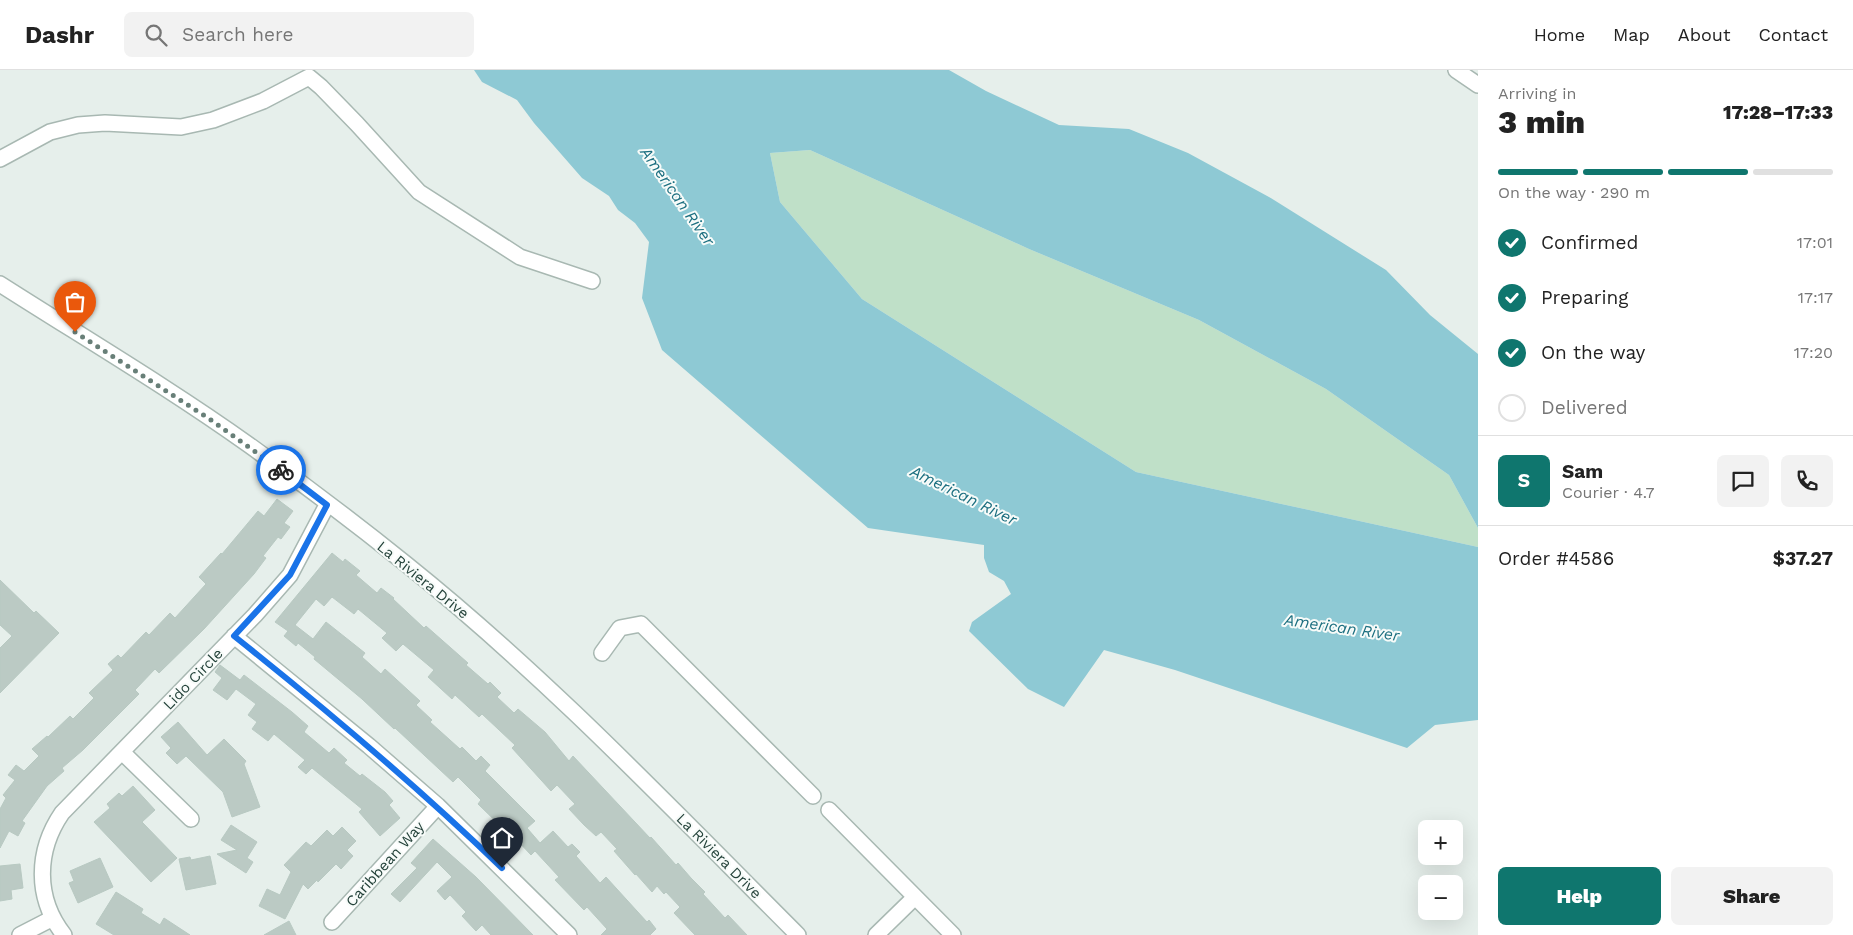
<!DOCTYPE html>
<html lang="en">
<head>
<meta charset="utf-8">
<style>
	body { margin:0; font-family:"Work Sans",sans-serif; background:#f2f2f2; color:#222; height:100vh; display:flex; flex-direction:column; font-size:19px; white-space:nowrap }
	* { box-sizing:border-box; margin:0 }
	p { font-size:16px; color:#767676 }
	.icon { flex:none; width:28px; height:28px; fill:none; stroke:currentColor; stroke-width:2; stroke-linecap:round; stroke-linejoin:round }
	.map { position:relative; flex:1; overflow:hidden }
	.sheet { display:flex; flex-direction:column; background:#fff; width:375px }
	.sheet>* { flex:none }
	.tools { position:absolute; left:1418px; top:750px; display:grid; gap:10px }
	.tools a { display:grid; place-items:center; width:45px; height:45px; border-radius:8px; background:#fff; box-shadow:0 5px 20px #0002; font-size:25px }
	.pin { position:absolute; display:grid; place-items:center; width:42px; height:42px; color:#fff; margin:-51px -21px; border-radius:50% 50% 50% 0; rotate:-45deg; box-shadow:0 0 5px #0007 }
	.pin .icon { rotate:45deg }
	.courier { position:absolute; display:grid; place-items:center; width:50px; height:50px; margin:-25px; border:4px solid #1a73e8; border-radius:50%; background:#fff; color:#222; box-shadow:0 1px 6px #0007 }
	.overview em { font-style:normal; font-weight:800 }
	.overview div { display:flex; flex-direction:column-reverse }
	.overview { display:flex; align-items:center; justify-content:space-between; height:85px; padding:0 20px }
	h1 { font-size:32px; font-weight:800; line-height:38px }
	.bar { display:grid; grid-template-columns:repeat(4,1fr); gap:8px 5px; align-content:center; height:60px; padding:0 20px }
	.bar i { height:6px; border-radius:4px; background:#e0e0e0 }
	.bar .on { background:#0f766e }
	.bar p { grid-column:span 4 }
	.line { display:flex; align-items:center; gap:12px; padding:0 20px; border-top:1px solid #e0e0e0 }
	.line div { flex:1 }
	.round { display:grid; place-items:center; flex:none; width:52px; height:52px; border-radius:8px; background:#f2f2f2 }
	ol { padding:0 20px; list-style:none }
	li { display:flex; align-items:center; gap:15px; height:55px }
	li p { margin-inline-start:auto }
	li .icon { padding:5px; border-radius:50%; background:#0f766e; color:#fff; stroke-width:4 }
	li:last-child { color:#767676 }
	li i { width:28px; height:28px; border:2px solid #e0e0e0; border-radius:50% }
	.button { display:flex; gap:10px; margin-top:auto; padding:10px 20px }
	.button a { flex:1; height:58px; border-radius:8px; background:#0f766e; color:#fff; font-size:20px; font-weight:800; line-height:58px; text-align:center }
	.button a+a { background:#f2f2f2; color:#222 }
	header { display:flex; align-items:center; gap:30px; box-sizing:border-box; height:70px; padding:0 25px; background:#fff; border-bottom:1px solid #e0e0e0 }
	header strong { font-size:24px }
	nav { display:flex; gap:28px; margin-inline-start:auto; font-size:18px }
	.search { width:350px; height:45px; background:#f2f2f2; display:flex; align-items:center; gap:12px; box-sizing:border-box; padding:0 18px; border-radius:8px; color:#767676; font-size:19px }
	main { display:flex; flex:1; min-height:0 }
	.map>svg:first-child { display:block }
	.green { fill:#bfe0c8 }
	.water { fill:#8ec9d4 }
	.building { fill:#bbcac4; stroke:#b8c9c2 }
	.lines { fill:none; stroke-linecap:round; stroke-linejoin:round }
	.minor-casing { stroke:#a8b8b2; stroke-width:18 }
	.minor { stroke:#fff; stroke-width:15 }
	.done { stroke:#687f78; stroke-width:5; stroke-dasharray:0 9 }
	.route { stroke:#1a73e8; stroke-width:6 }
	.labels { text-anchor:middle; stroke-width:4; stroke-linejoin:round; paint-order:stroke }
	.street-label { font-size:15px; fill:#24423a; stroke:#f7fbf9 }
	.water-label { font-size:16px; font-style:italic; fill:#1c6f80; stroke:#f7fbf9 }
</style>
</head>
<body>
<header>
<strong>Dashr</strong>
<div class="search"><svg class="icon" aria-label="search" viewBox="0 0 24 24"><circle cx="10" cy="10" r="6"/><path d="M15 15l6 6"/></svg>Search here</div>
<nav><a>Home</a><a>Map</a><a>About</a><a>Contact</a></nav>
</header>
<main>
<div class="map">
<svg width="1478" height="865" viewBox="0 0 1478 865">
	<rect width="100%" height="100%" fill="#e6efeb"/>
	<!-- green -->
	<path class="green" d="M810,80L1029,179L1199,250L1326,319L1449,405L1478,458V477L1136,402L862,229L780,132L770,83Z"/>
	<!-- water -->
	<path class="water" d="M474,0H949L986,21L1059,55L1129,59L1188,83L1269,127L1386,200L1430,245L1478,284V458L1449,405L1326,319L1199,250L1029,179L810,80L770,83L780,132L862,229L1136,402L1478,477V650L1435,655L1407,678L1175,600L1104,580L1064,637L1028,619L969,561L972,552L1011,524L1004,511L989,502L984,488V475L868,458L662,280L642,228L649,172L635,153L618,140L609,126L582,108L534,53L517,30L482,12Z"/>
	<!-- building -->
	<path class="building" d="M277,429L293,441L284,453L290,457L281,469L278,467L263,486L266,488L254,504L204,559L159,603L155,599L135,620L139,624L83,680L62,698L64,701L47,716L22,751L25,753L18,766L9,761L0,778V739L6,728L3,725L15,710L8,705L16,695L24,701L39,686L32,679L47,666L48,667L70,646L73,649L94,628L89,623L113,600L108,594L118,585L121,588L146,562L149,565L170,543L175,548L206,514L199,507L221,483L222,484L258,441L264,446Z
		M332,483L343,492L345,489L360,501L356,505L377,523L381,518L394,528L393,529L424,558L426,556L468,593L466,595L488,614L490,612L501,623L497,627L514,643L518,639L545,662L569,691L573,686L650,768L651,767L676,795L678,793L691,808L705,822L703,824L725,848L728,845L747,865H695L674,843L680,837L666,822L664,824L657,816L652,822L636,804L635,805L614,781L617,779L601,762L596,766L584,755L569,739L575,734L557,715L551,721L512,678L515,675L482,644L479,647L455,625L452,629L428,607L434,600L403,574L396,581L382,568L387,563L358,539L354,544L332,527L324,536L316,529L295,555L313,569L326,552L365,583L362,587L381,604L385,599L420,631L416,635L432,650L430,652L460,679L462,677L476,691L481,686L490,695L485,701L535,751L527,758L540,773L553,761L568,777L572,774L580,782L576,786L600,813L606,807L647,852L649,850L656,859L650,865H601L607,859L587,837L584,840L555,810L559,807L535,781L531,785L516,769L515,770L478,734L481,730L458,707L453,712L395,658L394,659L362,629L314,589L315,587L298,573L296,576L284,566L288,561L275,552Z
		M0,510L34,543L36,541L59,563L0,623V578L12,566L0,555Z
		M220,595L240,610L244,605L292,642L308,656L304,662L329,683L334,678L347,690L344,693L360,706L362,704L385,722L393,731L389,735L400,748L380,766L359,742L362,739L312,698L306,704L298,697L305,690L274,664L268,671L252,659L257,652L248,645L256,634L236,619L227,630L213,620L222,608L215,602Z
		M178,652L207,685L224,669L246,691L244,694L260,737L232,747L223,722L186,686L177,694L166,683L171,678L161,667Z
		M133,716L155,740L142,752L177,788L151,812L94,752L110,738L107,734L119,723L122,726Z
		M231,755L257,772L247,788L253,792L246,803L217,784L237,780L221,770Z
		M342,757L356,771L347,780L353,786L341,799L336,794L318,812L317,810L308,819L303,814L285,849L259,836L267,819L280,825L291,802L284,795L306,772L311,776L327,760L333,766Z
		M433,769L476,807L533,865H491L482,855L476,861L462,846L466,842L450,825L445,830L437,821L452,807L437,792L400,832L391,824L417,798L411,793Z
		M210,786L216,814L186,820L179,789L190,787L191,790Z
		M100,788L113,817L78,833L69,813L74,811L70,801Z
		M20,794L23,818L11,820L12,829L0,831V796Z
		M116,822L143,839L141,843L160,855L164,848L190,865H114L96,854Z
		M289,851L296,865H264Z"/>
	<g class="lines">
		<!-- minor casing -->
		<g class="minor-casing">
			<path id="minor" d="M1456,0L1478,15
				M0,89L50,62L78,55L105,53L181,57L213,50L263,31L309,7L321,17L357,54L419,122L520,187L592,211
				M0,214C83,267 169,318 249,375C302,413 355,453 406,494C547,607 671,738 798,865
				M234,566L369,676L438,736L569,865
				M602,583L620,558L641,554L813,726
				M122,682L191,749
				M829,740L953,865
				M332,852L438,736
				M20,865L53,848
				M64,865C35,828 36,781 62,743L255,545L290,505L327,435
				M876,865L915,827"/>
		</g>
		<!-- minor -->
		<use href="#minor" class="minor"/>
	</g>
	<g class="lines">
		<!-- done -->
		<path class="done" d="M75,262L208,348L281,400"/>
		<!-- route -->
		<path class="route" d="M281,400L327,435L290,505L234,566C327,640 417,716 502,798"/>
	</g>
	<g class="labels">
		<!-- street labels -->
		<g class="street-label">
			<text transform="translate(423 510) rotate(39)" y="5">La Riviera Drive</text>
			<text transform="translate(193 609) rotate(-46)" y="5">Lido Circle</text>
			<text transform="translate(719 786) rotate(45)" y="5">La Riviera Drive</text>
			<text transform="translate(385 794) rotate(-48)" y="5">Caribbean Way</text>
		</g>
		<!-- water labels -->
		<g class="water-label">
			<text transform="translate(678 126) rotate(55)" y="6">American River</text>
			<text transform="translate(964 425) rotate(26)" y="6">American River</text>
			<text transform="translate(1342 557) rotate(8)" y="6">American River</text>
		</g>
	</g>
</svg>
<div class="tools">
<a>+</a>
<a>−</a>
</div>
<div class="pin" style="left:75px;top:262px;background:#ea580c"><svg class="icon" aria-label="bag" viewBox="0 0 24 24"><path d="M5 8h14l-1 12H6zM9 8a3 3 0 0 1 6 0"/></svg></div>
<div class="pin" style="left:502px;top:798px;background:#1f2937"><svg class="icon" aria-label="home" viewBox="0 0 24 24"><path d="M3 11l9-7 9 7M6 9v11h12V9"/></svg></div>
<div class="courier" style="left:281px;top:400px"><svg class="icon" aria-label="bike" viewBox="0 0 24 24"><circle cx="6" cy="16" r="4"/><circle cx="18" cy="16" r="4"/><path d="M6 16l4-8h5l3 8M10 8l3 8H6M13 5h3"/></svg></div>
</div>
<section class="sheet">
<div class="overview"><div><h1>3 min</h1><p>Arriving in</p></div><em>17:28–17:33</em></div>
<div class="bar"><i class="on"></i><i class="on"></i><i class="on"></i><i></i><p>On the way · 290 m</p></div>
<ol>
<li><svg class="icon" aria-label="check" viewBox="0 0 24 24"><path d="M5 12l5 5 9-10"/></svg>Confirmed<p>17:01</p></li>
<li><svg class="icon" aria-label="check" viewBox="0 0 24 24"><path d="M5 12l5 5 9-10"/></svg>Preparing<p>17:17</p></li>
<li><svg class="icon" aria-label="check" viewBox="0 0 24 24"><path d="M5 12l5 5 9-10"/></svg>On the way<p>17:20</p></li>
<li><i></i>Delivered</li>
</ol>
<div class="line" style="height:90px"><b class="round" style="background:#0f766e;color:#fff">S</b><div><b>Sam</b><p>Courier · 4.7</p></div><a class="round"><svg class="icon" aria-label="chat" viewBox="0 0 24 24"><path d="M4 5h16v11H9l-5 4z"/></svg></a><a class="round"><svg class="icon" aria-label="phone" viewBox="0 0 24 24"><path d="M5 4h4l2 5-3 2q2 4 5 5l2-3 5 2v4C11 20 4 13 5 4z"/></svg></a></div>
<div class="line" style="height:65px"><div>Order #4586</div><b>$37.27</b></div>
<div class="button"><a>Help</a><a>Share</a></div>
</section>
</main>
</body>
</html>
